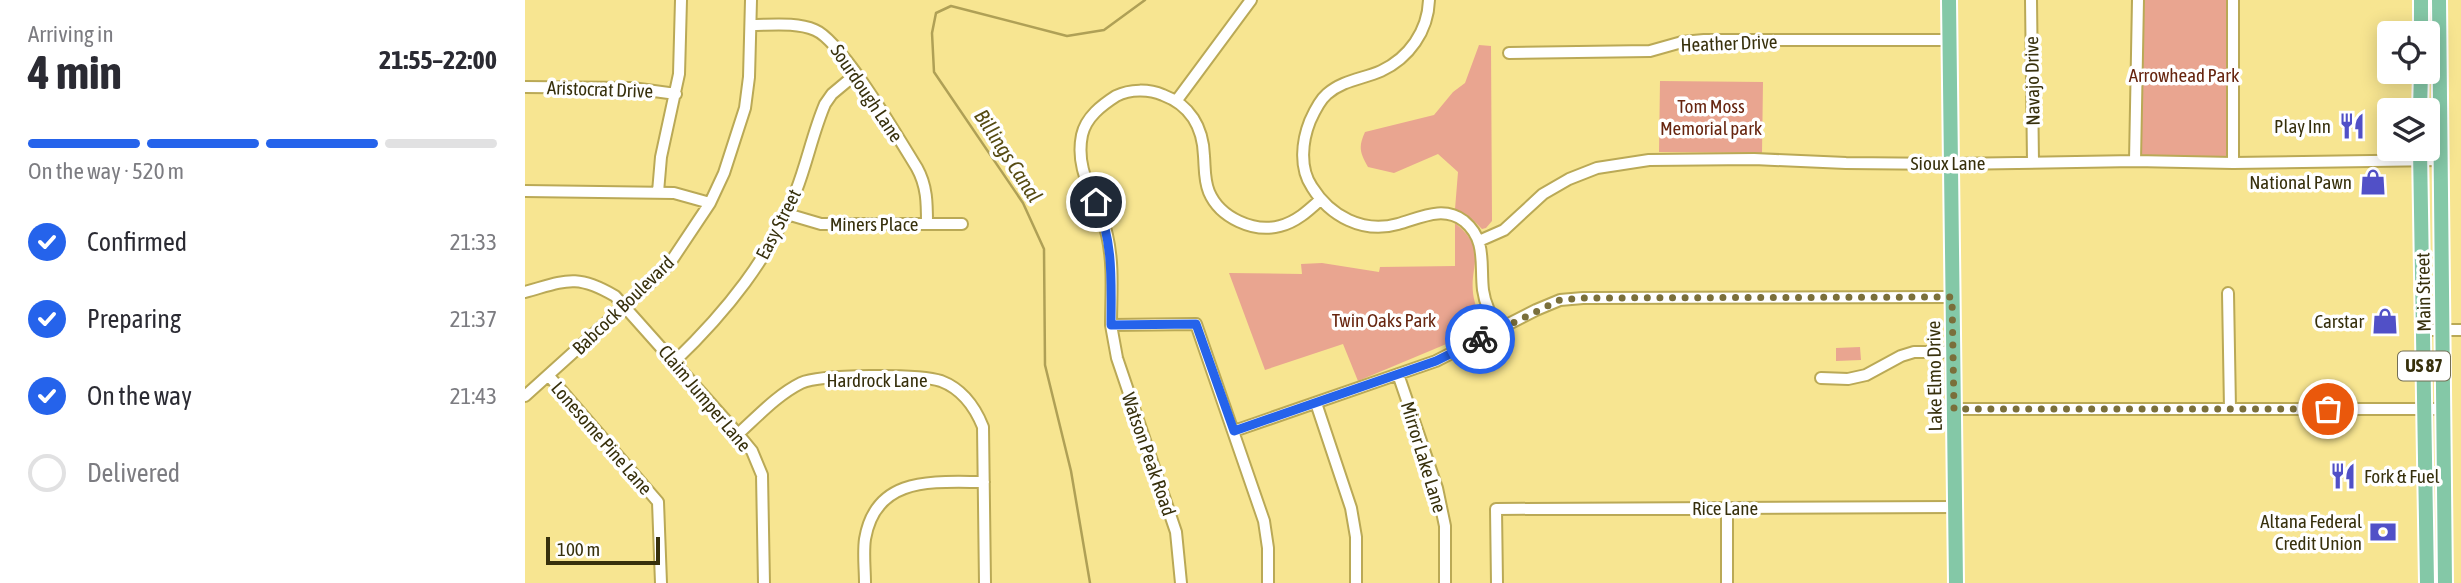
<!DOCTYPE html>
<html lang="en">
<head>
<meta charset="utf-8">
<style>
	body { margin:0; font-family:"Asap Condensed",sans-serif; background:#f7f7f7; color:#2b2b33; height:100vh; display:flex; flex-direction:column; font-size:26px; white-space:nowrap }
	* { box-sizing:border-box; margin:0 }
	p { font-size:23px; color:#7c7c81 }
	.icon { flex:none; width:38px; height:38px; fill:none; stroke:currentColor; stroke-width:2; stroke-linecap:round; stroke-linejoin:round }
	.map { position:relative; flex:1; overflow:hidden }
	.panel { display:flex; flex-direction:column; background:#fff; width:525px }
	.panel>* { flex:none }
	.buttons { position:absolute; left:1852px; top:21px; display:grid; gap:14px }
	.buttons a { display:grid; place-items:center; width:63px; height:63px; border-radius:7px; background:#fff; box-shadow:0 4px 18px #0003; font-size:35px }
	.scale { position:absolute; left:21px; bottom:18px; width:114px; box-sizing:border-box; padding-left:7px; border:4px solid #37300c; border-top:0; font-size:19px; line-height:24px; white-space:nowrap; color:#37300c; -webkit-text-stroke:5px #fff; paint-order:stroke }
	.pin { position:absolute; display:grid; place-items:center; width:60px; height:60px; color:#fff; margin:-30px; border:4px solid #fff; border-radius:50%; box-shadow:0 2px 7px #0007 }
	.courier { position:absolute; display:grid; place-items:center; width:70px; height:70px; margin:-35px; border:5px solid #2563eb; border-radius:50%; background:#fff; color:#222; box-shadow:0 2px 9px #0007 }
	.summary em { font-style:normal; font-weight:700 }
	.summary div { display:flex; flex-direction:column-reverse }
	.summary { display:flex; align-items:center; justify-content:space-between; height:119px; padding:0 28px }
	h1 { font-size:46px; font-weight:700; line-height:52px }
	.bar { display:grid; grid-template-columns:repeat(4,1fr); gap:10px 7px; align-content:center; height:84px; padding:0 28px }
	.bar i { height:9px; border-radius:5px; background:#e1e1e2 }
	.bar .selected { background:#2563eb }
	.bar p { grid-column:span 4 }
	ol { padding:0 28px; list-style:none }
	li { display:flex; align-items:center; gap:21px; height:77px }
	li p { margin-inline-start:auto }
	li .icon { padding:7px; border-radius:50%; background:#2563eb; color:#fff; stroke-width:4 }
	li:last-child { color:#7c7c81 }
	li i { width:38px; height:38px; border:4px solid #e1e1e2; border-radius:50% }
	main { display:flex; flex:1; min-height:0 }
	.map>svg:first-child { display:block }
	.green { fill:#e9a590 }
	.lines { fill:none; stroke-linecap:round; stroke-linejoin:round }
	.stream { stroke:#afa056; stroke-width:2.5 }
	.minor-casing { stroke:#baa956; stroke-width:14 }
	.major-casing { stroke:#fff; stroke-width:18 }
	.minor { stroke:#fff; stroke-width:10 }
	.major { stroke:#84c8a7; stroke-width:14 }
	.done { stroke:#7a6f3b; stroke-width:7; stroke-dasharray:0 12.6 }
	.route { stroke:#2563eb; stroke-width:9 }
	.labels { text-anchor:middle; stroke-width:7; stroke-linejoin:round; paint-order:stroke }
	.shield { fill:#fff; stroke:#736e55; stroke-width:2 }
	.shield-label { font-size:18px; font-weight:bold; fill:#37300c }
	.street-label { font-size:19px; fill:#37300c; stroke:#fff }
	.park-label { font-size:19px; fill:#67250f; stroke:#fff }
	.poi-label { font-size:19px; fill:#37300c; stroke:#fff; text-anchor:end }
	.water-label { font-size:21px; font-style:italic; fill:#574c13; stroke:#fff }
</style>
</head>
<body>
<main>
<section class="panel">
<div class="summary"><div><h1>4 min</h1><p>Arriving in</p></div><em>21:55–22:00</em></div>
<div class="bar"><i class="selected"></i><i class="selected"></i><i class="selected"></i><i></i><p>On the way · 520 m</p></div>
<ol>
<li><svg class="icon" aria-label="check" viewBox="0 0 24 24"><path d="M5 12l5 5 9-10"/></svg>Confirmed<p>21:33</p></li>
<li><svg class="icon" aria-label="check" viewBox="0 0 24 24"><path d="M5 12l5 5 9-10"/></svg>Preparing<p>21:37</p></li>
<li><svg class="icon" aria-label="check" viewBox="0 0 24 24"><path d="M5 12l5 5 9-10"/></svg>On the way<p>21:43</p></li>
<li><i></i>Delivered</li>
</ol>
</section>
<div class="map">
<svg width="1936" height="583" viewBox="0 0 1936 583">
	<rect width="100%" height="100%" fill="#f7e591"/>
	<!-- green -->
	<path class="green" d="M1615,0H1708L1705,160L1614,161Z
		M954,45L966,46L967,221L961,228L957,229L948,220L930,209L933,172L913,154L869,173L843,167C835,153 833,147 840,132L909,115L928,92L940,83Z
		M1135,81L1238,82L1237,153L1134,152Z
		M930,223C967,253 940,267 950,303C952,311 958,320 962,327L833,381L818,344L740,370L704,273L777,274L776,264L797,263L854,272L855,267L930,266Z
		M1335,347L1336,360L1311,361V348Z"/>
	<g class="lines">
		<!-- stream -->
		<path class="stream" d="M565,583L546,471L520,365L519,249L498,203L409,72L407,33L411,13L426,6L542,36L579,30L620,0"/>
		<!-- minor casing -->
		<g class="minor-casing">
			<path id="minor" d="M904,0C903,31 884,58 856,71C838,79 818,80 802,94C795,100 789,112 785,121C777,141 774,168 787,187C805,216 838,234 873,224C895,218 918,205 939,221C962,240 955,264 958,290C960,305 967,317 974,330
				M1506,0L1508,162
				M1708,0V163
				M226,25C247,25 271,22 290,30C317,41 374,139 392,168C402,186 402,203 402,224
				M984,53L1125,51L1157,42L1179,40H1425
				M0,87L107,88L151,94
				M652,100L726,0
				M1610,161L1613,0
				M0,191L149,193L185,203
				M133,192L136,157L154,74L156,0
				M262,214L296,224H437
				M954,241L979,230L1018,194L1044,179L1072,168L1124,160L1229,159L1321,163L1425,164L1610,161L1708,163L1915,160
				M0,292C40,281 51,273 90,296L213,434L227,451L237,475L239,583
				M1703,293L1705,409
				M586,325L592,358L651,532L656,583
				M1899,330H1936
				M150,361C201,312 245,258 271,191C282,163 288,132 300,104L307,94L331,74
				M873,374L912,488L920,526V583
				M24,376L133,502L136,583
				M1296,378L1323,379L1341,375L1376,356L1389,352H1428
				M0,396L123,285L145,263L185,203L199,173L220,108L224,77L226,0
				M791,403L826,508L831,537V583
				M1429,409H1919
				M709,431L911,361L1011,310L1035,300L1058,298L1427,297
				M213,434C233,416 252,395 276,383C295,374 395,374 416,381C437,389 450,407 458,427L460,583
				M1202,508V583
				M340,583C340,569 338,553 340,539C351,475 409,482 459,482
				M743,583V548L739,521L671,324L586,325C586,295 589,265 582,235C574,199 549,174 557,135C561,117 577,105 591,96C605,89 624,89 638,95C665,105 678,127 679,156C680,168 679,180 684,192C695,218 729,233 755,226C771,222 783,211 795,200
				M972,583L971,509L1429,507"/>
		</g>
		<!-- major casing -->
		<g class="major-casing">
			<path id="major" d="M1424,0L1431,583
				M1914,0L1920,583
				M1896,33V0
				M1895,110L1896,72
				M1895,149L1902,583"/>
		</g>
		<!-- minor -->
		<use href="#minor" class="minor"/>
		<!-- major -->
		<use href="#major" class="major"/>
	</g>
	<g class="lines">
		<!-- done -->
		<path class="done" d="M955,339L1035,300L1058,298L1427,297L1429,409H1803"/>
		<!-- route -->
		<path class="route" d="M571,202C589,242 586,283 586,325L671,324L709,431L911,361L955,339"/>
	</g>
	<!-- icons -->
	<defs>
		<g id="restaurant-bare" transform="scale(2.1)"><path d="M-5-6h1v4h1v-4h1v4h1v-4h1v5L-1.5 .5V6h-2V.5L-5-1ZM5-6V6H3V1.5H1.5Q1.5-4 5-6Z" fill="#5150c7" stroke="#fff" stroke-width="2.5" paint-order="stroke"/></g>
		<g id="shop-bare" transform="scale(2.1)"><path d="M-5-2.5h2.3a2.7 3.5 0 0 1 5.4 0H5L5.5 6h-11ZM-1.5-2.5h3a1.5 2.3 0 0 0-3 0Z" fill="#5150c7" stroke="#fff" stroke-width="2.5" paint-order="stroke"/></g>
		<g id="bank-bare" transform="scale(2.1)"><path d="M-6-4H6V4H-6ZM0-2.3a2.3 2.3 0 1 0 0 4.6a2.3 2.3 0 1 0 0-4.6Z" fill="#5150c7" stroke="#fff" stroke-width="2.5" paint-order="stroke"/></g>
	</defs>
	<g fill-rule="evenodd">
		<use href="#restaurant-bare" x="1827" y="126"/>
		<use href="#shop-bare" x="1848" y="182"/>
		<use href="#shop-bare" x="1860" y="321"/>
		<use href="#restaurant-bare" x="1818" y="476"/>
		<use href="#bank-bare" x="1858" y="532"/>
	</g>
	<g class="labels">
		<!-- shield labels -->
		<rect class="shield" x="1873" y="351.5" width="52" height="29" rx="5"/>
		<g class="shield-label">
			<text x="1899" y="372">US 87</text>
		</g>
		<!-- street labels -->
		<g class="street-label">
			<text transform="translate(1204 43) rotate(-2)" y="7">Heather Drive</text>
			<text transform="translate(1507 81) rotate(-91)" y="7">Navajo Drive</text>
			<text transform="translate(75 89) rotate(2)" y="7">Aristocrat Drive</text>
			<text transform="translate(342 93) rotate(56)" y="7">Sourdough Lane</text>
			<text x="1423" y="170">Sioux Lane</text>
			<text transform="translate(253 224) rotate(-63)" y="7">Easy Street</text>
			<text x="349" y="231">Miners Place</text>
			<text transform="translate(1898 292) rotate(-91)" y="7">Main Street</text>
			<text transform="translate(98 305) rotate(-44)" y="7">Babcock Boulevard</text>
			<text transform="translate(1409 376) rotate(-91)" y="7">Lake Elmo Drive</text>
			<text x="352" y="387">Hardrock Lane</text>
			<text transform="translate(180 398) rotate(50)" y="7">Claim Jumper Lane</text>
			<text transform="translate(77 438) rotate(49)" y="7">Lonesome Pine Lane</text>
			<text transform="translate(624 454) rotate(71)" y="7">Watson Peak Road</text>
			<text transform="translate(899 457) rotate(73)" y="7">Mirror Lake Lane</text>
			<text x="1200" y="515">Rice Lane</text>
		</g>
		<!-- park labels -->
		<g class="park-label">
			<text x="1659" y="82">Arrowhead Park</text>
			<text x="1186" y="113">Tom Moss<tspan x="1186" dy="22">Memorial park</tspan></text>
			<text x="859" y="327">Twin Oaks Park</text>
		</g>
		<!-- poi labels -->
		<g class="poi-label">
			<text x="1806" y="133">Play Inn</text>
			<text x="1827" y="189">National Pawn</text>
			<text x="1839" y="328">Carstar</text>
			<text x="1839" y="483" text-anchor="start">Fork &amp; Fuel</text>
			<text x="1837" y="528">Altana Federal<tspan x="1837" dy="22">Credit Union</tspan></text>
		</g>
		<!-- water labels -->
		<g class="water-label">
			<text transform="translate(483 156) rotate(57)" y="7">Billings Canal</text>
		</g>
	</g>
</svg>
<div class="buttons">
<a><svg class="icon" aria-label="locate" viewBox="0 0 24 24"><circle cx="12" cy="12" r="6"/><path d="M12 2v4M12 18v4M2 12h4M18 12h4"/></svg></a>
<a><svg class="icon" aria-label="layers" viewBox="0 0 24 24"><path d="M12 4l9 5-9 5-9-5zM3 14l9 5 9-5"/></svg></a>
</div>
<div class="scale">100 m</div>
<div class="pin" style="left:1803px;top:409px;background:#ea580c"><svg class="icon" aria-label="bag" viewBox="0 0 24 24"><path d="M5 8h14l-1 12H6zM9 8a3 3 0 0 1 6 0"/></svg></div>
<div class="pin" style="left:571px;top:202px;background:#1f2937"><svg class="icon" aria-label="home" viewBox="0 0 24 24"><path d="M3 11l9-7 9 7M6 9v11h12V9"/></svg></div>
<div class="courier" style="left:955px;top:339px"><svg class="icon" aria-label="bike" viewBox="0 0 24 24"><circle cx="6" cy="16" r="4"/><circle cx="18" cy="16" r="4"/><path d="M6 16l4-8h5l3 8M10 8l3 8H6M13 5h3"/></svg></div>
</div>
</main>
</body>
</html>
